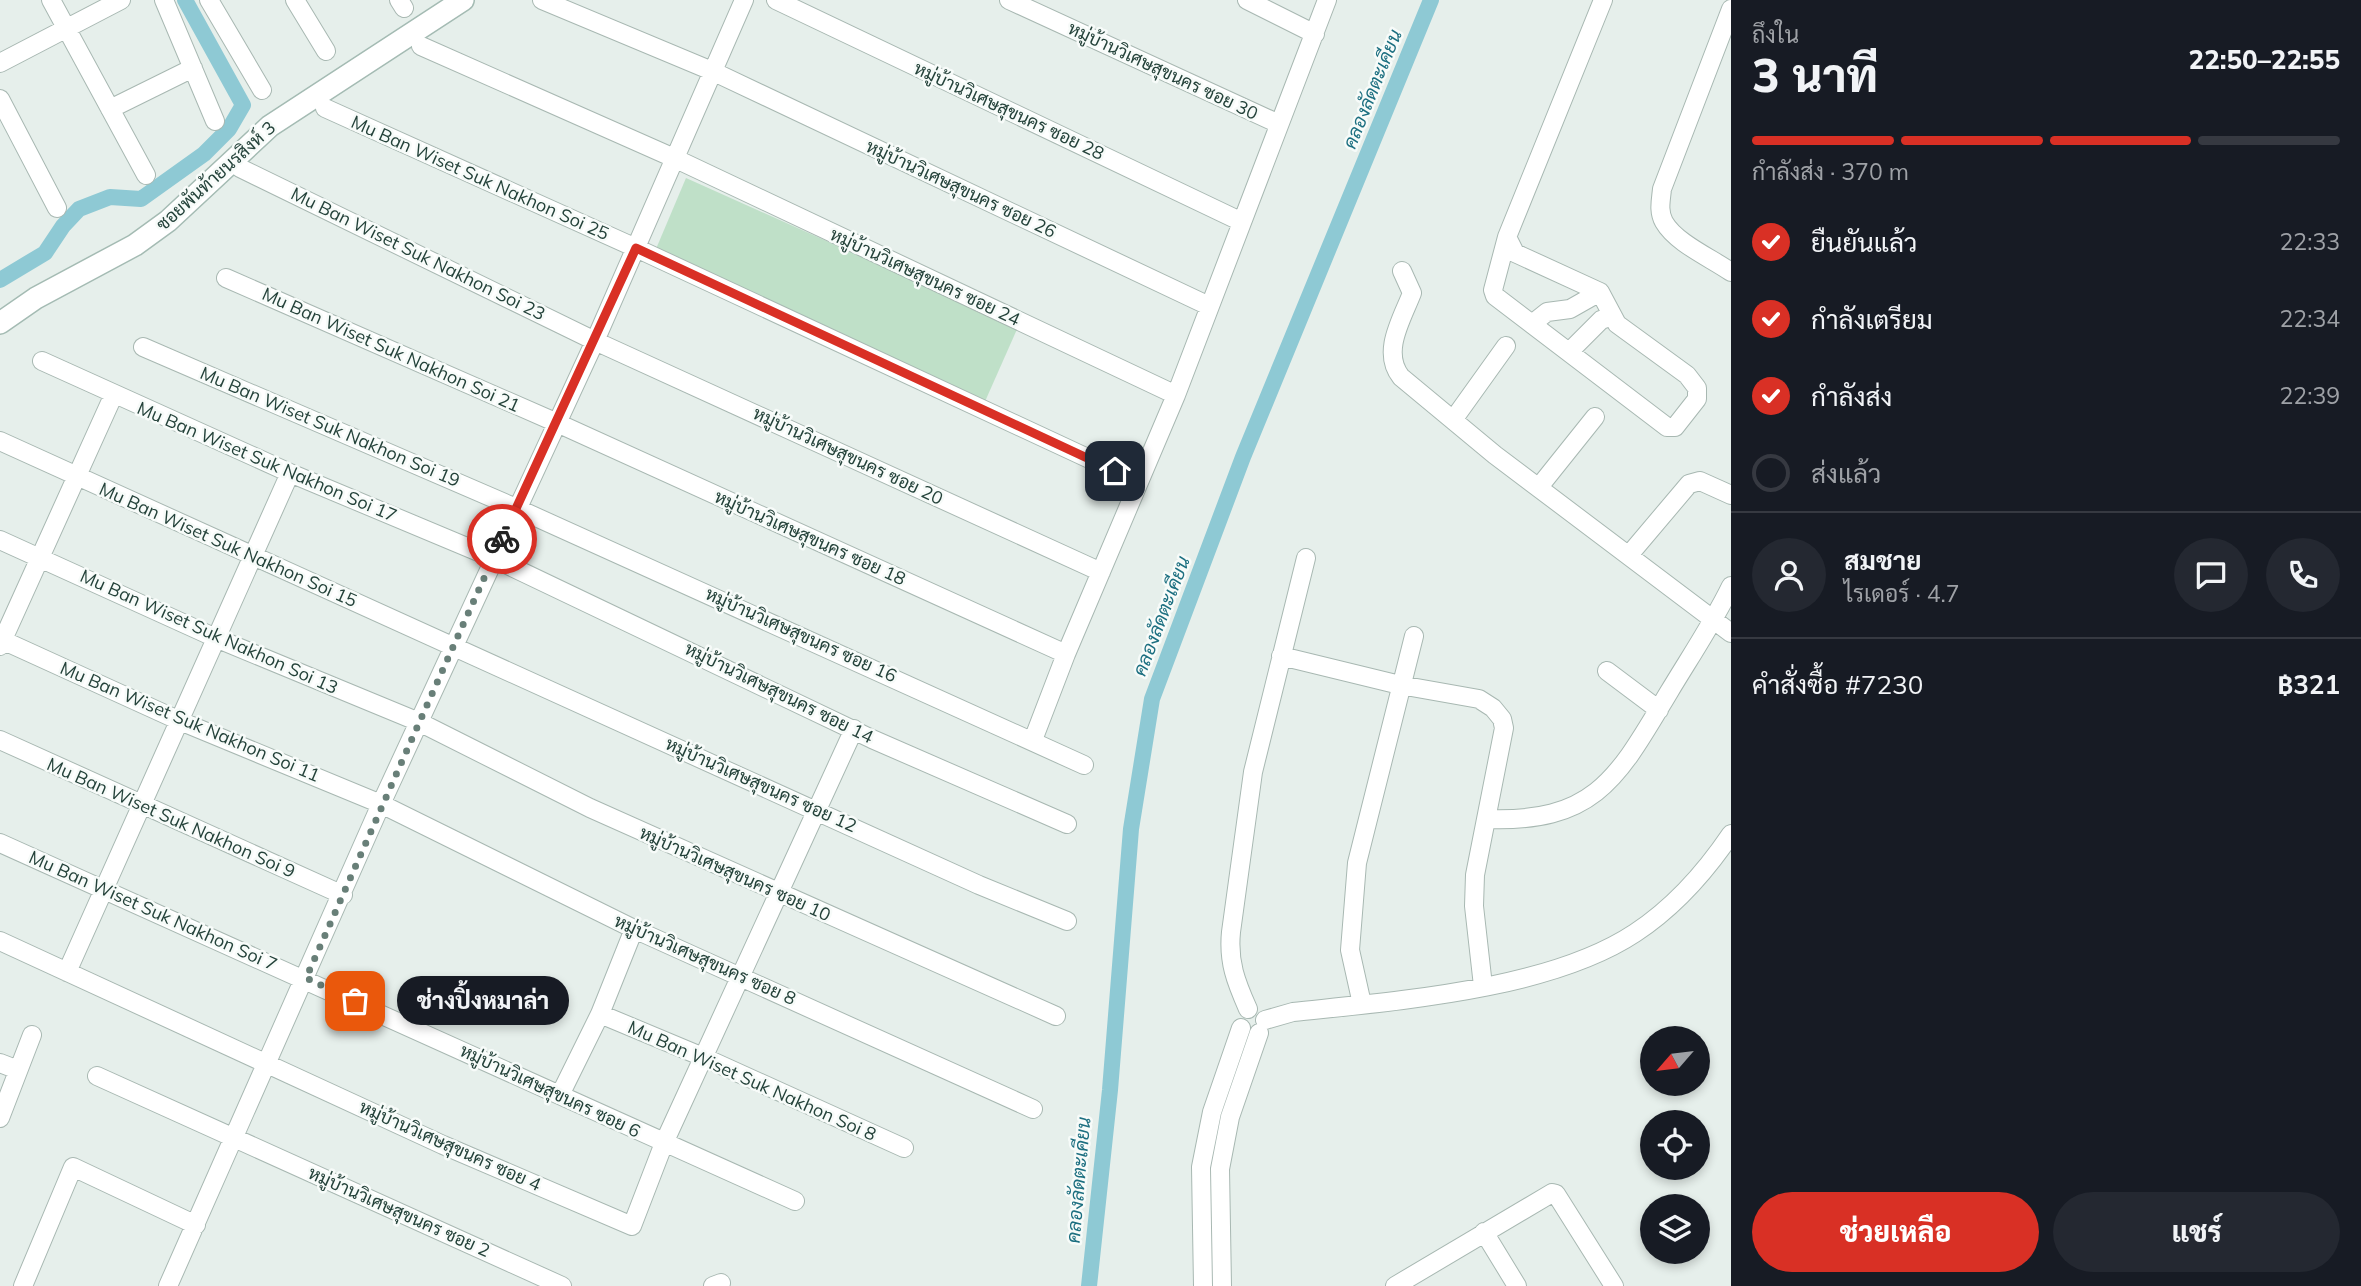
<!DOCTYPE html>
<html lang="th">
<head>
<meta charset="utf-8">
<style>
	body { margin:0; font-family:Mulish,Sarabun,sans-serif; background:#242831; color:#f1f3f6; height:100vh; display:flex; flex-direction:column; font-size:26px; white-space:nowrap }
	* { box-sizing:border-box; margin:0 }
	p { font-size:23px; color:#9ea1a6 }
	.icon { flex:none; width:38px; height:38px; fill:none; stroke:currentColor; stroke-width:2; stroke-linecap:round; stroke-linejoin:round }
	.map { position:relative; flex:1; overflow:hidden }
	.details { display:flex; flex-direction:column; background:#171b24; width:630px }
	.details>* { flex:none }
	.needle { width:46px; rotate:242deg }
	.buttons { position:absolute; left:1640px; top:1026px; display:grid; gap:14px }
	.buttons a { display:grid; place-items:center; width:70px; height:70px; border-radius:50%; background:#171b24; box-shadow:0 4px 10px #0003; font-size:35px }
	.pin { position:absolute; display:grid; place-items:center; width:60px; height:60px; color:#fff; margin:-30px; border-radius:14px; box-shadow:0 4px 10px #0006 }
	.courier { position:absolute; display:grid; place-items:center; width:70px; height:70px; margin:-35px; border:5px solid #d93025; border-radius:50%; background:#fff; color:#222; box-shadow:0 2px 9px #0007 }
	.bubble { position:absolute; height:49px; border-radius:24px; background:#171b24; box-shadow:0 4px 10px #0003; font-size:23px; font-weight:800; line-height:49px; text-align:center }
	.summary em { font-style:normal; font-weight:800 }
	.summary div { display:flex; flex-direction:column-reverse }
	.summary { display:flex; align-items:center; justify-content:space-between; height:119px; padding:0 21px }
	h1 { font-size:46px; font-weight:800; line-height:52px }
	.bar { display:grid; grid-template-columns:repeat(4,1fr); gap:10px 7px; align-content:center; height:84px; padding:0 21px }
	.bar i { height:9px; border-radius:5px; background:#363941 }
	.bar .active { background:#d93025 }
	.bar p { grid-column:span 4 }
	.line { display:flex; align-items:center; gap:18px; padding:0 21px; border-top:2px solid #363941 }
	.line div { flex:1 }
	.round { display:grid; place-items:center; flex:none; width:74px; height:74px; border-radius:37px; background:#242831 }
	ol { padding:0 21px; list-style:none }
	li { display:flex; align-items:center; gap:21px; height:77px }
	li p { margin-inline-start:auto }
	li .icon { padding:7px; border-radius:50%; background:#d93025; color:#fff; stroke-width:4 }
	li:last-child { color:#9ea1a6 }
	li i { width:38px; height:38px; border:4px solid #363941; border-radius:50% }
	.cta { display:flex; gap:14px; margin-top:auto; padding:14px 21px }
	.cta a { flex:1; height:80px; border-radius:42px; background:#d93025; color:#fff; font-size:28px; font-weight:800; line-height:80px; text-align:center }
	.cta a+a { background:#242831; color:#f1f3f6 }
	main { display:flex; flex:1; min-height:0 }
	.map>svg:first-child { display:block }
	.green { fill:#bfe0c8 }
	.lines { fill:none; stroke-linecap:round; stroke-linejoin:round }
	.canal { stroke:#8ec9d4; stroke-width:16 }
	.street-casing { stroke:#a8b8b2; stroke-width:20 }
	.secondary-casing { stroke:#a4bbb3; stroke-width:24 }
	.street { stroke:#fff; stroke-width:18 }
	.secondary { stroke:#fff; stroke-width:21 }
	.done { stroke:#687f78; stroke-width:7; stroke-dasharray:0 12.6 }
	.route { stroke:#d93025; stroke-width:9 }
	.labels { text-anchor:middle; stroke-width:5; stroke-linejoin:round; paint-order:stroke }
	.street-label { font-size:18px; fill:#24423a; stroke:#f7fbf9 }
	.water-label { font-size:19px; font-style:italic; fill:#1c6f80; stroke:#f7fbf9 }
</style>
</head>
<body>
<main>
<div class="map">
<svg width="1731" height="1286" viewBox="0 0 1731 1286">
	<rect width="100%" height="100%" fill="#e6efeb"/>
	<!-- green -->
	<path class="green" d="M686,178L1018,327L983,406L653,256Z"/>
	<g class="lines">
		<!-- canal -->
		<path class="canal" d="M0,280L45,253L63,226L79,209L110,197L141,199L204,154L229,129L243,105L185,0
			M1089,1286L1110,1090L1131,829L1152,699L1243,457L1431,0"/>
		<!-- street casing -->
		<g class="street-casing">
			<path id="street" d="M51,0L146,175
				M164,0L215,121
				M209,0L262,90
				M295,0L326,51
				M399,0L404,8
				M542,0L712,71L1209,306
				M776,0L1242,222
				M1009,0L1279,124
				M1247,0L1315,34
				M1731,9L1662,189C1661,200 1658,211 1664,222C1676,243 1711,258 1731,272
				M421,46L674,158L1176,395
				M0,63L121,0
				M0,99L57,208
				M325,108L636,248L1139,482
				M110,109L193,68
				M240,168L595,341L1101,572
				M1507,237L1493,290L1495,296L1667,427H1675L1697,399V388L1687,375L1617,324L1600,292L1515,253L1507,237L1603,0
				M1402,271L1412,293C1402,319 1381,352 1401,377L1495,455L1731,633
				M226,278L555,422L1066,654
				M1532,324L1547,312L1570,309L1600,292
				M143,347L516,508L1084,765
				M1569,352L1601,320L1612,316
				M42,361L290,473L493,558L872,739L1067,824
				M1453,420L1506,346
				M0,441L979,885L1067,921
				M1539,487L1595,417
				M0,540L218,639L419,722L590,808L1056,1016
				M1629,555L1689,484L1700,481L1731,495
				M0,639L180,721L381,804L634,929L1033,1109
				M0,646L114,394
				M1281,656L1400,685L1479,699L1493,708L1502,719L1504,728L1475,875L1474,906L1483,986
				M1607,671L1659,710
				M0,740L343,895
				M1033,740L1066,654L1176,395L1327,0
				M1487,819C1596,823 1618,777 1669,692C1690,657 1713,623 1731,586
				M0,843L795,1201
				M0,941L443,1145L632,1226L664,1143L854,729
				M67,972L290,473
				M1362,1004L1350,950L1357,863L1414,636
				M1248,1009C1236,982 1228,962 1231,932L1253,772L1306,558
				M600,1014L703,1057L904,1148
				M1265,1020L1293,1012C1395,1001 1549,990 1635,933C1673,908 1706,871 1731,834
				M0,1063L18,1070
				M97,1076L562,1286
				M560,1095L600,1014L634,929
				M0,1118L32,1035
				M1484,1232L1517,1286
				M23,1286L73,1167L196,1225
				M168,1286L381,804L595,341L744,0
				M713,1286L721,1283
				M1203,1286L1201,1167L1212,1112L1241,1028
				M1222,1286L1220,1169L1230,1117L1259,1033
				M1395,1286L1552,1193L1556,1194L1614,1286"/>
		</g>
		<!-- secondary casing -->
		<g class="secondary-casing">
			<path id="secondary" d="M0,323L36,298L135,245L168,221L270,126L463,0"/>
		</g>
		<!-- street -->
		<use href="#street" class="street"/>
		<!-- secondary -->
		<use href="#secondary" class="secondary"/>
	</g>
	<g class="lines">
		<!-- done -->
		<path class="done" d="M355,1001L306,978C371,832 435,685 502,539"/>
		<!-- route -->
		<path class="route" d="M502,539L636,248L1115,471"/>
	</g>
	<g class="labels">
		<!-- street labels -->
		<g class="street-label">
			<text transform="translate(1163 71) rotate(25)" y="6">หมู่บ้านวิเศษสุขนคร ซอย 30</text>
			<text transform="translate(1009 111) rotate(25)" y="6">หมู่บ้านวิเศษสุขนคร ซอย 28</text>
			<text transform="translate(216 176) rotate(-42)" y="6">ซอยพันท้ายนรสิงห์ 3</text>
			<text transform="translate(480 178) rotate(24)" y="6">Mu Ban Wiset Suk Nakhon Soi 25</text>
			<text transform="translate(961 189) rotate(25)" y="6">หมู่บ้านวิเศษสุขนคร ซอย 26</text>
			<text transform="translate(418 254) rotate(26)" y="6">Mu Ban Wiset Suk Nakhon Soi 23</text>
			<text transform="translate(925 277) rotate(25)" y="6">หมู่บ้านวิเศษสุขนคร ซอย 24</text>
			<text transform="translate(391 350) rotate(24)" y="6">Mu Ban Wiset Suk Nakhon Soi 21</text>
			<text transform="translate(330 427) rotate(23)" y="6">Mu Ban Wiset Suk Nakhon Soi 19</text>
			<text transform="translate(848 456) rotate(25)" y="6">หมู่บ้านวิเศษสุขนคร ซอย 20</text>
			<text transform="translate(267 462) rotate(23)" y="6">Mu Ban Wiset Suk Nakhon Soi 17</text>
			<text transform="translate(810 538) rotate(24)" y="6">หมู่บ้านวิเศษสุขนคร ซอย 18</text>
			<text transform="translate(228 545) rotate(24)" y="6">Mu Ban Wiset Suk Nakhon Soi 15</text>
			<text transform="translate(209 632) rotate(24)" y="6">Mu Ban Wiset Suk Nakhon Soi 13</text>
			<text transform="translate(801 635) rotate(24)" y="6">หมู่บ้านวิเศษสุขนคร ซอย 16</text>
			<text transform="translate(779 693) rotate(26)" y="6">หมู่บ้านวิเศษสุขนคร ซอย 14</text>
			<text transform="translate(190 722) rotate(23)" y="6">Mu Ban Wiset Suk Nakhon Soi 11</text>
			<text transform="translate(761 785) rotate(24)" y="6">หมู่บ้านวิเศษสุขนคร ซอย 12</text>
			<text transform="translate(171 818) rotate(24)" y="6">Mu Ban Wiset Suk Nakhon Soi 9</text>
			<text transform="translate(735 874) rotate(24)" y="6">หมู่บ้านวิเศษสุขนคร ซอย 10</text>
			<text transform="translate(153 911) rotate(24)" y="6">Mu Ban Wiset Suk Nakhon Soi 7</text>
			<text transform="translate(705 960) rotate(24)" y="6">หมู่บ้านวิเศษสุขนคร ซอย 8</text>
			<text transform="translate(752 1081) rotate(24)" y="6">Mu Ban Wiset Suk Nakhon Soi 8</text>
			<text transform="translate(550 1091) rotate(25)" y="6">หมู่บ้านวิเศษสุขนคร ซอย 6</text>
			<text transform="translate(450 1146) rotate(24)" y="6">หมู่บ้านวิเศษสุขนคร ซอย 4</text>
			<text transform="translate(399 1212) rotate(24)" y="6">หมู่บ้านวิเศษสุขนคร ซอย 2</text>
		</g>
		<!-- water labels -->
		<g class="water-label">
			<text transform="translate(1372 89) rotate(-68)" y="7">คลองลัดตะเคียน</text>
			<text transform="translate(1161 616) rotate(-69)" y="7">คลองลัดตะเคียน</text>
			<text transform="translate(1078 1180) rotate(-85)" y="7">คลองลัดตะเคียน</text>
		</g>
	</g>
</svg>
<div class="buttons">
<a><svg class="needle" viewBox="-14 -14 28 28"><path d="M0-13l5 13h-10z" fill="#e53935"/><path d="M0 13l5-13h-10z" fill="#9ea1a6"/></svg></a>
<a><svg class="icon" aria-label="locate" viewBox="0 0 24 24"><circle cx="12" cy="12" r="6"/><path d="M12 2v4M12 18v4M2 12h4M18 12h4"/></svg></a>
<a><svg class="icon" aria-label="layers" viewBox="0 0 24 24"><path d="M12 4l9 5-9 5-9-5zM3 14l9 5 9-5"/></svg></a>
</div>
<div class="pin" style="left:355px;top:1001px;background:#ea580c"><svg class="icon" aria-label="bag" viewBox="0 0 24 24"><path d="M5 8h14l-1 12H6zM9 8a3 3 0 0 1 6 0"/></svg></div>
<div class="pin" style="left:1115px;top:471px;background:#1f2937"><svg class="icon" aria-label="home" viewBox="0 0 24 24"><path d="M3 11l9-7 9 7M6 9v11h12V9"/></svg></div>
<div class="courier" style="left:502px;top:539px"><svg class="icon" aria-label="bike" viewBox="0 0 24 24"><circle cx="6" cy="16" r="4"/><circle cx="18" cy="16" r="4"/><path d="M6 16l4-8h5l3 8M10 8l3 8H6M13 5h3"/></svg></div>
<div class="bubble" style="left:397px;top:976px;width:172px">ช่างปิ้งหมาล่า</div>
</div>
<section class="details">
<div class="summary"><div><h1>3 นาที</h1><p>ถึงใน</p></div><em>22:50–22:55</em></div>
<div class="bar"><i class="active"></i><i class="active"></i><i class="active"></i><i></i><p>กำลังส่ง · 370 m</p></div>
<ol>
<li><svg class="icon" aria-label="check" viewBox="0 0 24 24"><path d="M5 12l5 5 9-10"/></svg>ยืนยันแล้ว<p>22:33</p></li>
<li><svg class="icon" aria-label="check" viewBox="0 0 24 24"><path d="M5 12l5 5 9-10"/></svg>กำลังเตรียม<p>22:34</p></li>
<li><svg class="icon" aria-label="check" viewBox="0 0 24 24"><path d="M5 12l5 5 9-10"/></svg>กำลังส่ง<p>22:39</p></li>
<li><i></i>ส่งแล้ว</li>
</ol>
<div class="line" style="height:126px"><a class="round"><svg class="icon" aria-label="person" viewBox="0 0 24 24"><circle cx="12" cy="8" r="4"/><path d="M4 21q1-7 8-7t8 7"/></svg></a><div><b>สมชาย</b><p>ไรเดอร์ · 4.7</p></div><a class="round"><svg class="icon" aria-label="chat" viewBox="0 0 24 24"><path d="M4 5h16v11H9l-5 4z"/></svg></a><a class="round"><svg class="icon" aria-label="phone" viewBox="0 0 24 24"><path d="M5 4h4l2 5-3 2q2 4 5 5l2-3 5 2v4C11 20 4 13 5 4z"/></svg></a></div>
<div class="line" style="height:91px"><div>คำสั่งซื้อ #7230</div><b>฿321</b></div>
<div class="cta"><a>ช่วยเหลือ</a><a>แชร์</a></div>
</section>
</main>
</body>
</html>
